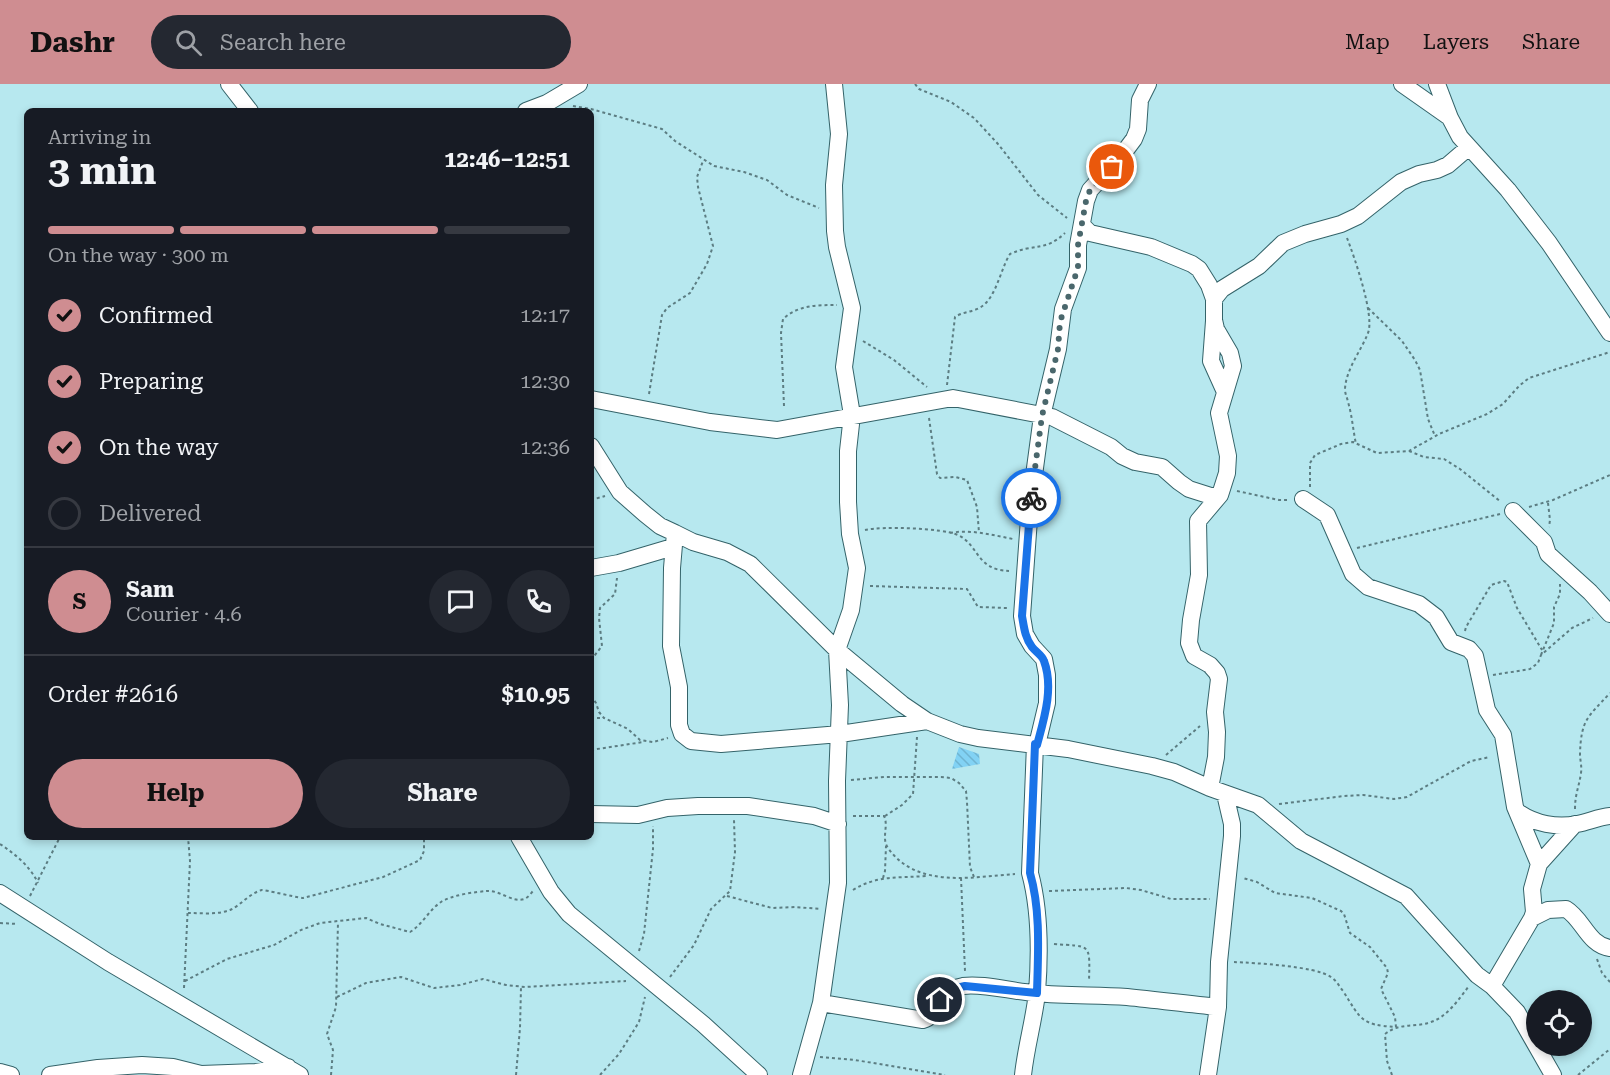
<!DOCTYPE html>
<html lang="en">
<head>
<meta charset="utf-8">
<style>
	body { margin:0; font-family:"Roboto Serif",serif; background:#242831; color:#f1f3f6; height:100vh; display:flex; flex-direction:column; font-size:22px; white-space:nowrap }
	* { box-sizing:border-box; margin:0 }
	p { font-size:20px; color:#9ea1a6 }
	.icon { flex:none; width:33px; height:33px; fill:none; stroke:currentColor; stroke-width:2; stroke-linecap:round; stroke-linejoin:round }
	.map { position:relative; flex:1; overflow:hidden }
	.details { position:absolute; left:24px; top:24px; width:570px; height:732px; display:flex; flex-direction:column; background:#171b24; border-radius:9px; box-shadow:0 3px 9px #0003 }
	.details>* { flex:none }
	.buttons { position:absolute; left:1526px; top:906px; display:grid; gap:12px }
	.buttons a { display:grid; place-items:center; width:66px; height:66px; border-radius:50%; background:#171b24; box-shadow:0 3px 9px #0003; font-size:30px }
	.pin { position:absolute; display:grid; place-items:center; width:51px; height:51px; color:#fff; margin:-26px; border:3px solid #fff; border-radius:50%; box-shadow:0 2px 6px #0007 }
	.courier { position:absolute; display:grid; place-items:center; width:60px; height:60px; margin:-30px; border:4px solid #1a73e8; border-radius:50%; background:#fff; color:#222; box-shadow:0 2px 8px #0007 }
	.overview em { font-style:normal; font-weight:700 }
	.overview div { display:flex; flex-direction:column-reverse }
	.overview { display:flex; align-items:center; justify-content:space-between; height:102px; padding:0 24px }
	h1 { font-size:39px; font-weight:700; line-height:45px }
	.bar { display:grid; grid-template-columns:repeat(4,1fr); gap:9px 6px; align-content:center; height:72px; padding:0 24px }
	.bar i { height:8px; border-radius:4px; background:#363941 }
	.bar .selected { background:#cf8d91 }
	.bar p { grid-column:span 4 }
	.line { display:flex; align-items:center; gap:15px; padding:0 24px; border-top:2px solid #363941 }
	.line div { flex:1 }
	.round { display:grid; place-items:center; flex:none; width:63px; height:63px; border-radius:32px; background:#242831 }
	ol { padding:0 24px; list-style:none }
	li { display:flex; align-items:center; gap:18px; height:66px }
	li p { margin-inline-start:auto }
	li .icon { padding:6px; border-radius:50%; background:#cf8d91; color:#111; stroke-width:4 }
	li:last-child { color:#9ea1a6 }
	li i { width:33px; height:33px; border:3px solid #363941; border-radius:50% }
	.button { display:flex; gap:12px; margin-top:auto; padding:12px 24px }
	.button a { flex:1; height:69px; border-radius:36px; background:#cf8d91; color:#111; font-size:24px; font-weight:700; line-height:69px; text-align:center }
	.button a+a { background:#242831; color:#f1f3f6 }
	header { display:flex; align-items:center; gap:36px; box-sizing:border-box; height:84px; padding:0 30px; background:#cf8d91; color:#111 }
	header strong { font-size:28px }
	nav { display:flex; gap:33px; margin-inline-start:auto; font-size:21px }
	.search { width:420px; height:54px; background:#242831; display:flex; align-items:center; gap:15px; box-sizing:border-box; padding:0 21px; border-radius:33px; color:#9ea1a6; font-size:22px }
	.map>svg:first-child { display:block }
	.building { fill:url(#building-back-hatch) }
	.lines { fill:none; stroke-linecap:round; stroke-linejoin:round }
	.minor-casing { stroke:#346369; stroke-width:18 }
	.path { stroke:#5c7d82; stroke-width:2; stroke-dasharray:3 3; stroke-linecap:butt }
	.minor { stroke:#fff; stroke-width:16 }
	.done { stroke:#4a676c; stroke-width:6; stroke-dasharray:0 10.8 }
	.route { stroke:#1a73e8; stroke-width:8 }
</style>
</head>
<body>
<header>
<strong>Dashr</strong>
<div class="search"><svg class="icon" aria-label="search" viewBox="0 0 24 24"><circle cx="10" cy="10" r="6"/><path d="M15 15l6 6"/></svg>Search here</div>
<nav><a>Map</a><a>Layers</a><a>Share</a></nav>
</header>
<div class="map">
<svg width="1610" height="991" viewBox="0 0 1610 991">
	<defs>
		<pattern id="building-back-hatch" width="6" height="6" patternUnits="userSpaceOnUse" patternTransform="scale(1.5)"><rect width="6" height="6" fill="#82d2f4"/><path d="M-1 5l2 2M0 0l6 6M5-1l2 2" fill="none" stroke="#6fb4d1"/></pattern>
	</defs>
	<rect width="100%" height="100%" fill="#b7e8ef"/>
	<!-- building -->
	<path class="building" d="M959,663L979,670L980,680L952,685Z"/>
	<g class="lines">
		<!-- minor casing -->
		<g class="minor-casing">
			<path id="minor" d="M229,0L250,27
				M1402,0L1449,33
				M1437,0L1450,34L1460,53L1508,106L1549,159L1610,249
				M526,27L547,19L579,0
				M1082,141L1090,149L1151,163L1192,180L1199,185L1209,201L1214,215V236L1216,245L1230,269L1233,282L1219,329L1228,372L1227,389L1220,411L1198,437L1199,491L1191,536L1189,559L1194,572L1210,581L1217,589L1219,595L1215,628L1217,648L1216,673L1210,704
				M1214,215L1222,205L1259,182L1283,159L1305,150L1341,140L1358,132L1401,98L1419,90L1437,86L1448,81L1469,63
				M1214,237L1211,277L1225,308
				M591,315L710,338L777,346L953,314L1052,333L1111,363L1122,372L1135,378L1162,383L1179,398L1189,405L1211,412L1220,411
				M591,362L620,408L645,430L660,442L675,449L693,458L727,468L750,480L837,566L902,620L927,637L960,650L978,654L1068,665L1152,682L1174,688L1210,704L1258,721L1301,757L1406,812L1477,891L1492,902L1517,928L1553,991
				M1303,415L1327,431L1353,490L1368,503L1419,520L1436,533L1451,558L1469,565L1475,572L1487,626L1503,651L1515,723L1539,780L1532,805L1534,828L1532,834L1492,902
				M1513,427L1544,458L1548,470L1590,508L1610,530
				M675,449L672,484L671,562L679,603V641L682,650L691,657L721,660L840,650L927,637
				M591,484L619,479L673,463
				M1037,661L1047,619V591L1044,575L1032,562L1025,550L1022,532L1030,421L1042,332L1058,265L1063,225L1078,184V161L1086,117L1090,106L1122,71L1134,55L1138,45L1140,16L1148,0
				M1518,728C1535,740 1557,744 1577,740C1588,738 1599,733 1610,732
				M591,730L638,731L667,724L698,722H748L814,732L838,740
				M519,753L551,808L569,830L703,940L759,991
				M1539,780L1575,740
				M0,809L108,878L300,991
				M1532,834L1548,826L1566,825C1583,835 1588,861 1610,864
				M821,919L923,936C939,932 936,907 963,902C983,899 1014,908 1035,909C1066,912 1096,911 1127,913C1157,916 1188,920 1218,923
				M0,988L11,991
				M50,991L98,984L142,981L173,983L201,990L256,988L288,983
				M801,991L821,919L838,799L837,697L840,621L837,566L851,526L857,484L850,450L848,418V367L852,331L844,283L852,224L837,163L835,147L834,101L839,50L834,0
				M1023,991C1026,963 1034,936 1037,909C1040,870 1040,826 1030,789L1035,660
				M1208,991L1218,923L1219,878L1232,752V740L1225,710"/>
		</g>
		<!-- path -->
		<path class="path" d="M915,0L919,5L951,18L974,34L998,60L1038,111L1067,134
			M573,22L591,25L662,45L675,57L714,82L744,88L767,96L787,111L819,124
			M1347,154C1354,172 1375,232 1368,249C1361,267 1346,285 1345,305C1345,310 1347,313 1348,318C1352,331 1353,346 1356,360
			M1368,224L1402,257L1415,276L1420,286L1428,335L1435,352
			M863,257L894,276L927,303
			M947,301L955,233C962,228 973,228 981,223C996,214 1001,184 1010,170C1034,159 1045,168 1065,149
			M649,310L662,231L667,224L690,209L707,180L713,162L698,103L697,93L703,77
			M784,322L781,249L783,235C798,221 817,221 837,221
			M929,334L937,390L940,394L955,393L967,396L977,423L979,449
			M1409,367L1424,373L1444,375L1460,385L1501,418
			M1310,403V379L1315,371L1341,360L1353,358L1377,369L1409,367L1439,350L1487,330L1503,320L1519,302L1529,294L1610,268
			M1237,407L1279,416H1287
			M591,416L605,412
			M1548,419L1550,436L1549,443
			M1529,423L1553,416L1610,391
			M865,446C882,442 942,444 958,451C979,461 976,486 1009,487
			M950,449C971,445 992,451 1013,455
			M1357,464L1500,430
			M870,502L967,505L978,523L1007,524
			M1465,547L1466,543L1491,501L1504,497L1507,498L1517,524L1542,566
			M1541,571L1554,539V523L1560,510V500
			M591,576L602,562L599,534L600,524L615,510L617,494
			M1493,591L1530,585L1538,579L1541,571L1572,544L1593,534
			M591,612L596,619L599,628L604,634L628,645L640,656L653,658L668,654
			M591,634H603
			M591,666L643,658
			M1166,671L1200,642
			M851,696L884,693H941L951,694L959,699L966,707L967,718L970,783L974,793
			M1279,720L1344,712L1363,711L1394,715L1407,713L1471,677L1490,673
			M1575,725C1575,710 1579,703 1581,689C1582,682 1580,676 1580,670C1581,635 1588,633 1610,609
			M853,732H884C889,742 881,754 888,764C917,805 972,793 1015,790
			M885,732L902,721L913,710L917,653
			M0,760C15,770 30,782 38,799
			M883,794L885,787L886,762
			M961,794L965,887
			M853,806C877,791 899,794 926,792
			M1049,807L1126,804L1141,806L1171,815H1210
			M30,812L60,753
			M727,812L772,824L795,823L821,825
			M188,829C201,829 217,831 230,826C241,821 250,809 262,806C266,806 294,813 303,814L383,793L420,776L424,767V753
			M0,839L18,840
			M1054,860C1091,863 1090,858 1089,897
			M639,867L644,850L653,765V742
			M1597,875L1602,889L1610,898
			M1234,878C1254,879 1315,882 1331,893C1336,896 1339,902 1343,907C1361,935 1360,941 1396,943L1395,933L1381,905L1388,889L1387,884L1370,863L1350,849L1344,830L1341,827L1312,814L1275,809L1257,798L1243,794
			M670,893L694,861L711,825L730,807L735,768L734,736
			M185,897L227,875L274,861L301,846L320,839L366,834L380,840L410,848C422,841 429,826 441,818C452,811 474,808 487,807C500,806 512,819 524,815C528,814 531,809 534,806
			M184,904L190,777L188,753
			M337,913L366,899L401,893L434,904L460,901L483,895L506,901L525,903L626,897
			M820,973L855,976L945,991
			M331,991L333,966L327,950L336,923L338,838
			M516,991L520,944L521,903
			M600,991L619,970L639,938L645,913
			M1392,991L1387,977L1385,950C1400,938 1415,944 1431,938C1447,933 1459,915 1469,902
			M1578,991L1610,965"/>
		<!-- minor -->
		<use href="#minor" class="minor"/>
	</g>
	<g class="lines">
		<!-- done -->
		<path class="done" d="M1031,414L1042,332L1058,265L1060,238L1078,184V161L1086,117L1090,106L1112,83"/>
		<!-- route -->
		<path class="route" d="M940,916L953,905L965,902L1037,909C1038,870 1041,827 1030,789L1035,660L1037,661C1044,635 1054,604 1044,577C1042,571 1036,568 1032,563C1025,554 1024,543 1022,532L1031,414"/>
	</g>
</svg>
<div class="buttons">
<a><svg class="icon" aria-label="locate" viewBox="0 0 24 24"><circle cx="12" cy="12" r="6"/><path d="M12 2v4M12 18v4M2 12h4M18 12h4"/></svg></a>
</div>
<div class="pin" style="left:1112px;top:83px;background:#ea580c"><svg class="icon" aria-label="bag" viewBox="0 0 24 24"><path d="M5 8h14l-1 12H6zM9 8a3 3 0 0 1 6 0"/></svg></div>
<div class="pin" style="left:940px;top:916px;background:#1f2937"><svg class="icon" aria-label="home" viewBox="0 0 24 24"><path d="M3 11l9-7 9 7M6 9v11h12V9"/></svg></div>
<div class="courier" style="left:1031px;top:414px"><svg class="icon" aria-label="bike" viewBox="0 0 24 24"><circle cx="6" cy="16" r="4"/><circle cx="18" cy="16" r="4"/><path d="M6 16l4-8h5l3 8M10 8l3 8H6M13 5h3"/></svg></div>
<section class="details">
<div class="overview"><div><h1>3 min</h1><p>Arriving in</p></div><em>12:46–12:51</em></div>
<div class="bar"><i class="selected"></i><i class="selected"></i><i class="selected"></i><i></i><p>On the way · 300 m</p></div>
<ol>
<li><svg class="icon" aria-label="check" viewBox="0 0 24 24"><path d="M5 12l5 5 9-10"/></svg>Confirmed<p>12:17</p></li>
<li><svg class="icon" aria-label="check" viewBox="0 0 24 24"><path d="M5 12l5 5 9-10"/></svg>Preparing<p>12:30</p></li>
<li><svg class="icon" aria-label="check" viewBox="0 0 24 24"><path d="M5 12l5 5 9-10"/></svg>On the way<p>12:36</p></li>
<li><i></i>Delivered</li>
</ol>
<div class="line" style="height:108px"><b class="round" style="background:#cf8d91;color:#111">S</b><div><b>Sam</b><p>Courier · 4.6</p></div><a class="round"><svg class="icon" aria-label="chat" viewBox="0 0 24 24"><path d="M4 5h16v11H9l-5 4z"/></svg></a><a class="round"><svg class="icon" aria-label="phone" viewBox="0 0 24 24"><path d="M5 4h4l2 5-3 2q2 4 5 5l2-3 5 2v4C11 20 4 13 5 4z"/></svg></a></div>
<div class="line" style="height:78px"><div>Order #2616</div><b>$10.95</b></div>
<div class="button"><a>Help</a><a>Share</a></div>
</section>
</div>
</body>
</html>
